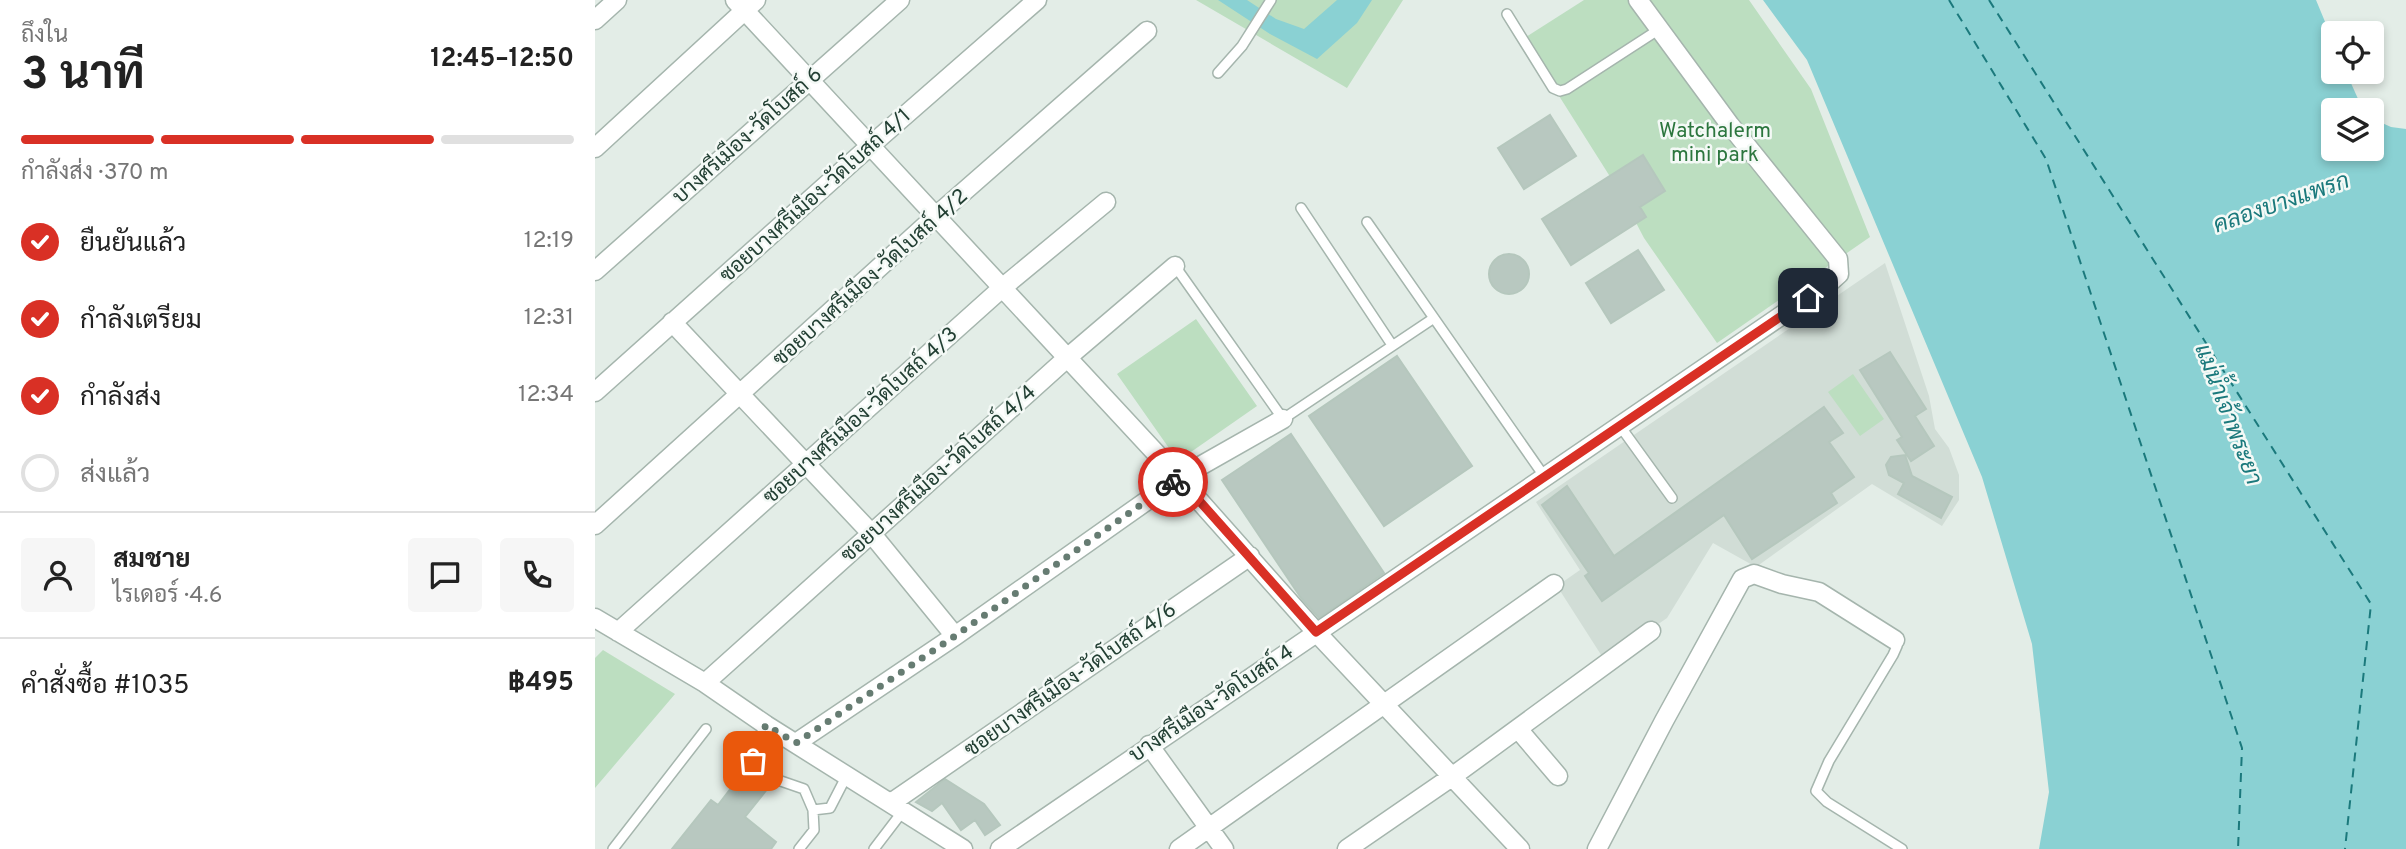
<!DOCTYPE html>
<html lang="th">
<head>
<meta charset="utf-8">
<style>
	body { margin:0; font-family:Overpass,Sarabun,sans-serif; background:#f6f6f6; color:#222; height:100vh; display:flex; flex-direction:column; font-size:26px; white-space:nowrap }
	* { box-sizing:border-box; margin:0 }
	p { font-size:23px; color:#767676 }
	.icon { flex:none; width:38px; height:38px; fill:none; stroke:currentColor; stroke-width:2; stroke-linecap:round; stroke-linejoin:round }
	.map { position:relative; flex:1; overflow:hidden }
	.sheet { display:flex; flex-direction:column; background:#fff; width:595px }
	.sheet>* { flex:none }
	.controls { position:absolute; left:1726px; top:21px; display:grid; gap:14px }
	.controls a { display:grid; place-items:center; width:63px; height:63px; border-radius:7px; background:#fff; box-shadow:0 4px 10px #0003; font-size:35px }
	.pin { position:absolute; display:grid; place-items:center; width:60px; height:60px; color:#fff; margin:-30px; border-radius:14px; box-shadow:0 4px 10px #0006 }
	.courier { position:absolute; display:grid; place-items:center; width:70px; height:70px; margin:-35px; border:5px solid #d93025; border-radius:50%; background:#fff; color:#222; box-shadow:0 2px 9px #0007 }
	.headline em { font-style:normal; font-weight:700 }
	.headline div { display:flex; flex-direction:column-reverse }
	.headline { display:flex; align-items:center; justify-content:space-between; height:119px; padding:0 21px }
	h1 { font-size:46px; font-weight:700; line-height:52px }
	.bar { display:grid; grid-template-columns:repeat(4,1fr); gap:10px 7px; align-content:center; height:84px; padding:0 21px }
	.bar i { height:9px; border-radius:5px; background:#e0e0e0 }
	.bar .selected { background:#d93025 }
	.bar p { grid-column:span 4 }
	.line { display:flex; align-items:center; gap:18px; padding:0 21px; border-top:2px solid #e0e0e0 }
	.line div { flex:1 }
	.round { display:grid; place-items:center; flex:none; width:74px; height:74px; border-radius:7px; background:#f6f6f6 }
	ol { padding:0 21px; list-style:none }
	li { display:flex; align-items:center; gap:21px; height:77px }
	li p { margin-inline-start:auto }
	li .icon { padding:7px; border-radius:50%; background:#d93025; color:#fff; stroke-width:4 }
	li:last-child { color:#767676 }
	li i { width:38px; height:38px; border:4px solid #e0e0e0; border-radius:50% }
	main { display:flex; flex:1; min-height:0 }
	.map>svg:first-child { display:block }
	.built { fill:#d1ddd6 }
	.green { fill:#bcdec0 }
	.water { fill:#8ad1d3 }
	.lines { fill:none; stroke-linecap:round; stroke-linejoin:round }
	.ferry { stroke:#1b797c; stroke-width:2; stroke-dasharray:9 7; stroke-linecap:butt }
	.building { fill:#b8c8c0; stroke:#b5c7bd; stroke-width:2 }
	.service-casing { stroke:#a5b5ad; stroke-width:12 }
	.minor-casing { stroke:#a5b5ad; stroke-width:21 }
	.service { stroke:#fff; stroke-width:9 }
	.minor { stroke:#fff; stroke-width:18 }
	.done { stroke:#667c72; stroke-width:7; stroke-dasharray:0 12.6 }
	.route { stroke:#d93025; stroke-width:9 }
	.labels { text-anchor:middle; stroke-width:5; stroke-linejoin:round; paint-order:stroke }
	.park-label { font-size:21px; fill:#2c763e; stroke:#f4f9f6 }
	.street-label { font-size:21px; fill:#223f33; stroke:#f4f9f6 }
	.water-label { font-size:23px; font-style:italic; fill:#1b797c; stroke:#f4f9f6 }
</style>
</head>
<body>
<main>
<section class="sheet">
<div class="headline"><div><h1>3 นาที</h1><p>ถึงใน</p></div><em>12:45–12:50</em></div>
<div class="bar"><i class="selected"></i><i class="selected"></i><i class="selected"></i><i></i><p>กำลังส่ง · 370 m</p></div>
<ol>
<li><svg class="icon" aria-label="check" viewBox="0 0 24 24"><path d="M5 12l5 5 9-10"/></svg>ยืนยันแล้ว<p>12:19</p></li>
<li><svg class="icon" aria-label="check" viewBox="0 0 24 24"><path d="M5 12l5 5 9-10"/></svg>กำลังเตรียม<p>12:31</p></li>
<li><svg class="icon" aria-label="check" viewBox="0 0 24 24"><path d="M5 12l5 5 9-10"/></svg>กำลังส่ง<p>12:34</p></li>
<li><i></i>ส่งแล้ว</li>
</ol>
<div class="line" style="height:126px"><a class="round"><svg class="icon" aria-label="person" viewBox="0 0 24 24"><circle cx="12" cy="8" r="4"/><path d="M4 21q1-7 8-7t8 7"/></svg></a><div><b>สมชาย</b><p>ไรเดอร์ · 4.6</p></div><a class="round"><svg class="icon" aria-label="chat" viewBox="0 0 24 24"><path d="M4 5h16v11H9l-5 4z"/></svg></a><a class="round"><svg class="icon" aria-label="phone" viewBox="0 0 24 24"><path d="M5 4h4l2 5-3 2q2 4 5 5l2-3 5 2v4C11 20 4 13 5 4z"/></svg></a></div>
<div class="line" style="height:91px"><div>คำสั่งซื้อ #1035</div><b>฿495</b></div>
</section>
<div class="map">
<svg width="1811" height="849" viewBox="0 0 1811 849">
	<rect width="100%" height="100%" fill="#e3ede7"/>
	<!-- built -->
	<path class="built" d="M1290,263L1334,396L1340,429L1354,448L1364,475V500L1347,526L1277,484L1161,567L1118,543L1072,618L1010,661L962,586L985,570L941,502Z"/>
	<!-- green -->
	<path class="green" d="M601,0H808L752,88Z
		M989,0H1154L1216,89L1275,237L1122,343L1049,238L1026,194L928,39Z
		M601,319L662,406L583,461L522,374Z
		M1258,374L1289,419L1265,436L1233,392Z
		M8,650L80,694L0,788V658Z"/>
	<!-- water -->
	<path class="water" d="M623,0H652L681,19L709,29L742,0H777L762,23L722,59L675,34Z
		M1168,0H1721L1738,41V72H1751L1768,110H1738V149H1776V118L1796,127L1811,129V849H1444L1454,792L1437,644L1387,477L1212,60Z"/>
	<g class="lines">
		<!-- ferry -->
		<path class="ferry" d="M1354,0L1451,159L1647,748L1643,849
			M1394,0L1776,604L1750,849"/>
	</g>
	<!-- building -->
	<path class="building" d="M955,115L981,156L929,189L903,148Z
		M1048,155L1070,191L1045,207L1051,217L976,265L947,219Z
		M1043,250L1069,290L1016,323L991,283Z
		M894 274a20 20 0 1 1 40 0a20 20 0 1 1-40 0Z
		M1295,352L1331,409L1320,416L1339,446L1316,461L1302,440L1307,437L1265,370Z
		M802,356L877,466L789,526L714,416Z
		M1229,407L1248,433L1234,442L1259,477L1236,493L1242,503L1157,559L1129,515L1007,601L990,576L994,573L947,505L972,486L1019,556Z
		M696,434L789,573L724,618L706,598L627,480Z
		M1310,455L1317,476L1357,497L1346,518L1303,494L1309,483L1294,475L1291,465L1296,457Z
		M150,770L173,788L150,817L181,842L176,849H77L116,800L123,805Z
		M350,779L389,804L405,825L390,835L380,820L366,830L347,803L337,811L321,802Z"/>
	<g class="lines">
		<!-- service casing -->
		<g class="service-casing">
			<path id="service" d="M912,14L958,88L965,91L972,89L1063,30
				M623,73L647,46L676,0
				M706,208L797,345
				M772,222L949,476
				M580,266L688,419L839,318
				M1025,426L1077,498
				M1300,640L1302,646L1298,655L1234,761L1221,791L1232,802L1307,849
				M171,725L157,750L158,761L180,779L209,789L218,810L219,830L204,849
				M218,810L235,808L252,775
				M18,849L111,729
				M279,849L308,811"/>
		</g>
		<!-- minor casing -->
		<g class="minor-casing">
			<path id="minor" d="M140,0L584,478L721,632L925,849
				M0,20L22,0
				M0,148L161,0
				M0,271L305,0
				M77,322L276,533L360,636
				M0,392L275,146L442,0
				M0,525L341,216L552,31
				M0,618L110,683L171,725L368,849
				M23,632L407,288L511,202
				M110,683L472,358L580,266
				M923,729L963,776
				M201,743L360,636L584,478L688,419
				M554,745L629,849
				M296,803L655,556
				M405,849L1234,283L1244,274L1243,259L1135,125L1043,0
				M584,849L959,584
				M752,849L858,776L1056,631
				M1002,849L1069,721L1147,579L1159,574L1187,584L1224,592L1300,640"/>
		</g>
		<!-- service -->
		<use href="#service" class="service"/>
		<!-- minor -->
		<use href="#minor" class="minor"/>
	</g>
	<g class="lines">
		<!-- done -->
		<path class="done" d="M158,761L157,750L171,725L201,743L360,636L578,482"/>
		<!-- route -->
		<path class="route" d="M578,482L584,478L721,632L1213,298"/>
	</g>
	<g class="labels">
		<!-- park labels -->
		<g class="park-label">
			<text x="1120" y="137">Watchalerm<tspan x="1120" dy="24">mini park</tspan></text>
		</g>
		<!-- street labels -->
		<g class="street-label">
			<text transform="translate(152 135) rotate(-42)" y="7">บางศรีเมือง-วัดโบสถ์ 6</text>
			<text transform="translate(220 195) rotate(-42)" y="7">ซอยบางศรีเมือง-วัดโบสถ์ 4/1</text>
			<text transform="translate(275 277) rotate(-42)" y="7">ซอยบางศรีเมือง-วัดโบสถ์ 4/2</text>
			<text transform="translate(265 415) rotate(-42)" y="7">ซอยบางศรีเมือง-วัดโบสถ์ 4/3</text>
			<text transform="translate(343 473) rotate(-42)" y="7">ซอยบางศรีเมือง-วัดโบสถ์ 4/4</text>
			<text transform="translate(475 679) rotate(-35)" y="7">ซอยบางศรีเมือง-วัดโบสถ์ 4/6</text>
			<text transform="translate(616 703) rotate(-34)" y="7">บางศรีเมือง-วัดโบสถ์ 4</text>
		</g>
		<!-- water labels -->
		<g class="water-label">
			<text transform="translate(1686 202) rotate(-19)" y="8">คลองบางแพรก</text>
			<text transform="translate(1634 414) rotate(69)" y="8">แม่น้ำเจ้าพระยา</text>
		</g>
	</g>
</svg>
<div class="controls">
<a><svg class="icon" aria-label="locate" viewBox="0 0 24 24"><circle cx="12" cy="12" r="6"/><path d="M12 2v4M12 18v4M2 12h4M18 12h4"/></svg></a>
<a><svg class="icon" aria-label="layers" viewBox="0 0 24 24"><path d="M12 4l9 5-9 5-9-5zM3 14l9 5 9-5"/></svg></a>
</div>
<div class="pin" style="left:158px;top:761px;background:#ea580c"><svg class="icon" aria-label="bag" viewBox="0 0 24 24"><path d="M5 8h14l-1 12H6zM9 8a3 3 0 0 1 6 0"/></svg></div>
<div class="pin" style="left:1213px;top:298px;background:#1f2937"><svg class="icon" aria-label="home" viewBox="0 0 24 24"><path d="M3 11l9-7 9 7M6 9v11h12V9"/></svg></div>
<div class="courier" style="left:578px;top:482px"><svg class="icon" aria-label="bike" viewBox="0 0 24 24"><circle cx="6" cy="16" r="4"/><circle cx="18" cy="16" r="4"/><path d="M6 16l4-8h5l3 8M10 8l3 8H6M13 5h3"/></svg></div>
</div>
</main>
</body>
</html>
